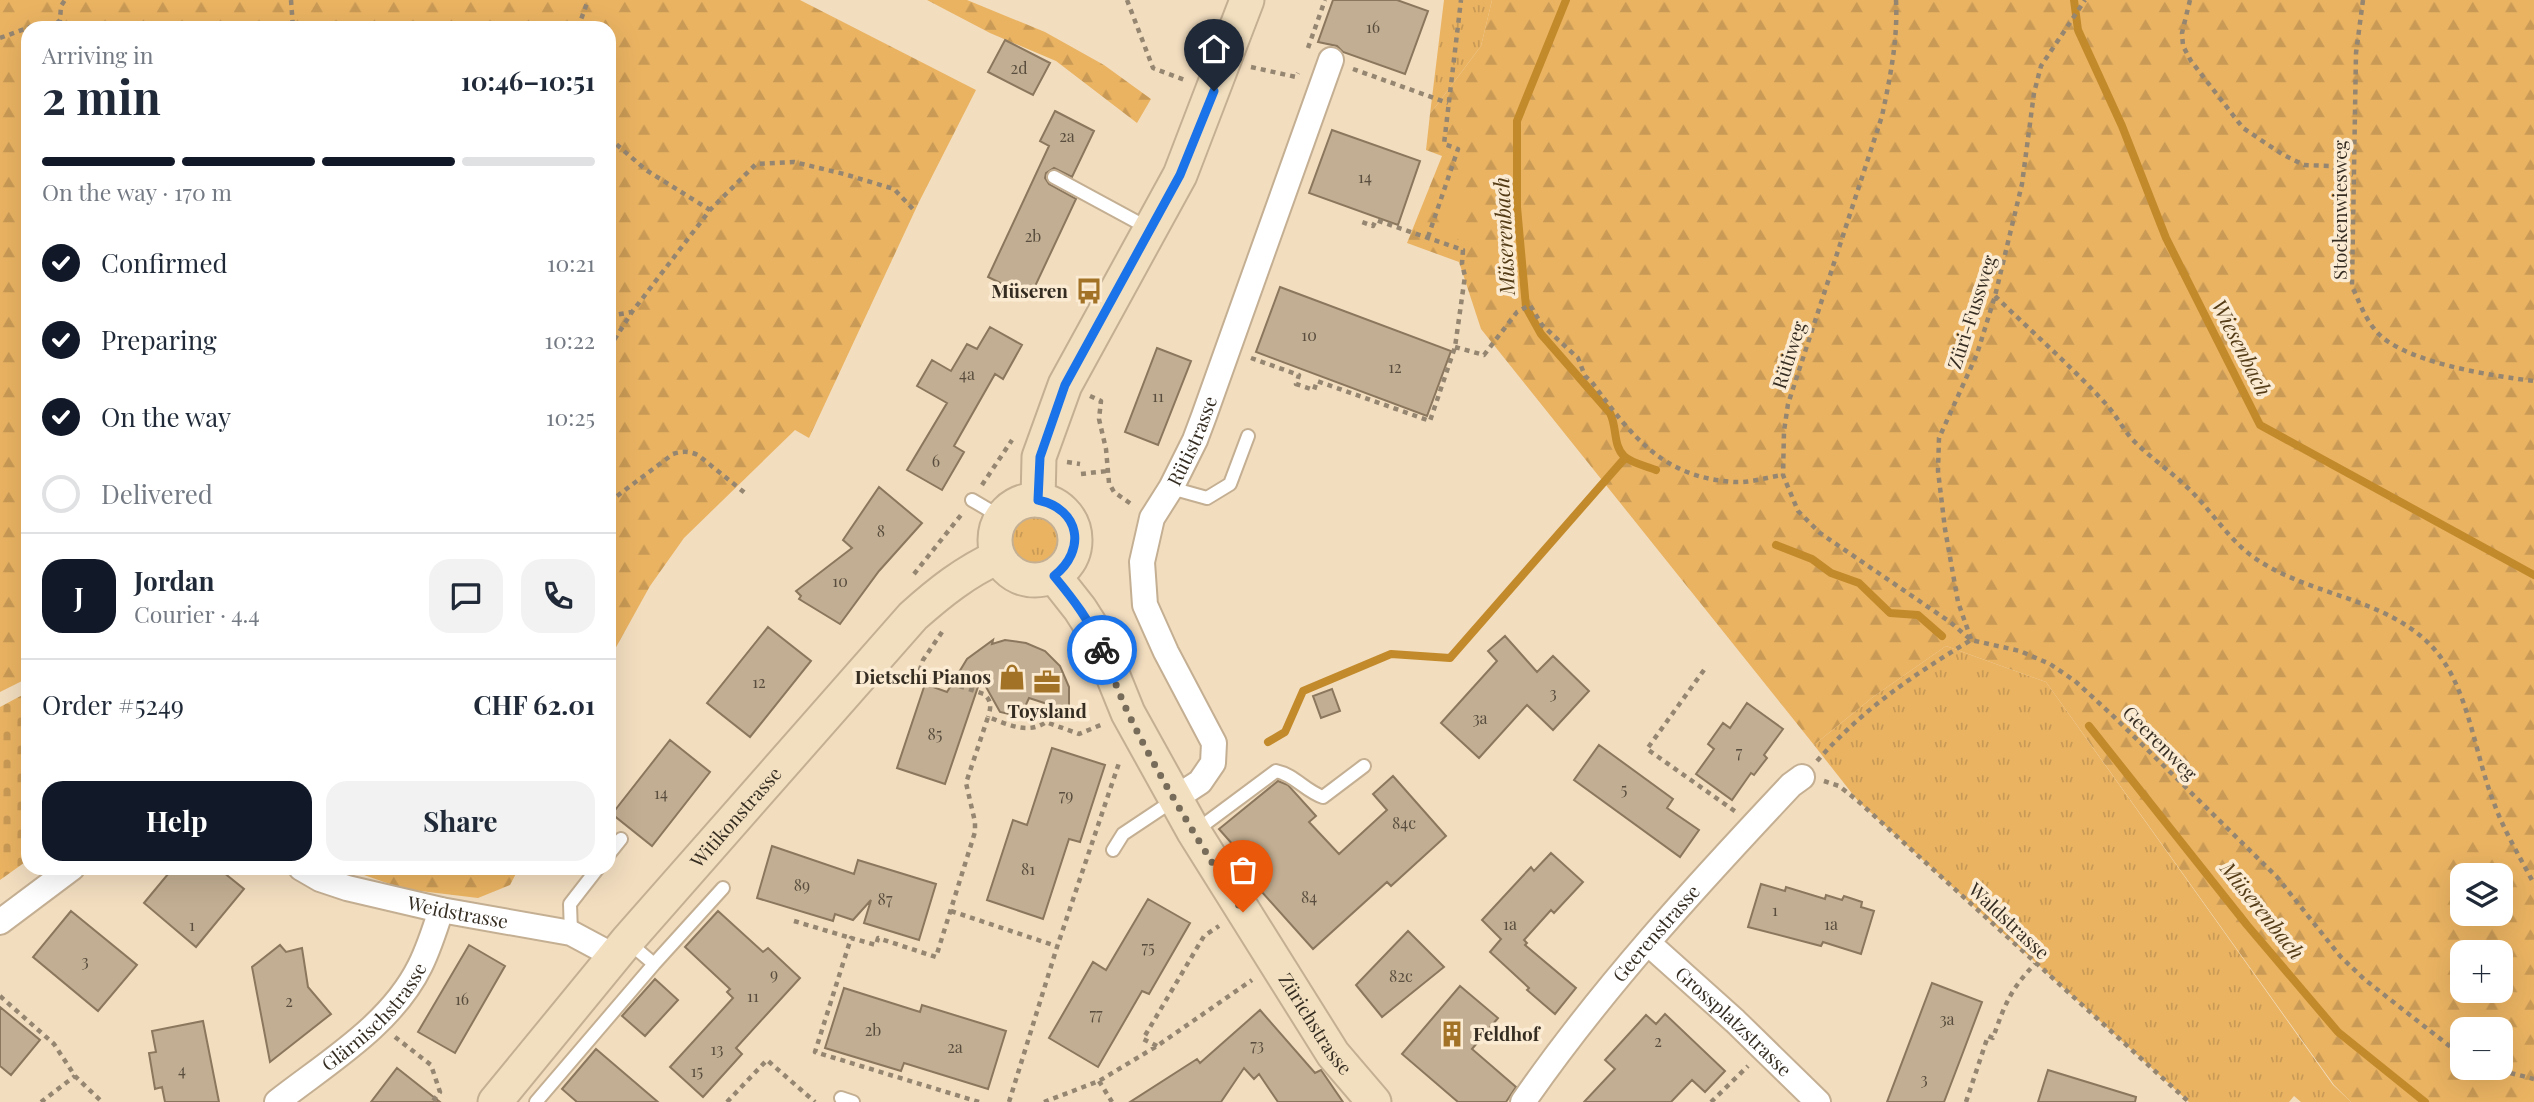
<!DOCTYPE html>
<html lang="en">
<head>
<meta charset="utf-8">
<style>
	body { margin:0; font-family:"Playfair Display",serif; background:#f2f2f3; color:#1f2937; height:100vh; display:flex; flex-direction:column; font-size:26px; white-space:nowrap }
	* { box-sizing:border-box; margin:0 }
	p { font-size:23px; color:#747a83 }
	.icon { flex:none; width:38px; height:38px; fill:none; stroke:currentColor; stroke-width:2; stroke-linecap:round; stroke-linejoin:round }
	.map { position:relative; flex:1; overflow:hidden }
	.panel { position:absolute; left:21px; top:21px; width:595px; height:854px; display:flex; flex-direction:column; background:#fff; border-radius:21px; box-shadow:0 7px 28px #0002 }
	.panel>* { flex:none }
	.buttons { position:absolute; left:2450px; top:863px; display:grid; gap:14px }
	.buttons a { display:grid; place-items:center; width:63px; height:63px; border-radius:14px; background:#fff; box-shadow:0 7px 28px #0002; font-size:35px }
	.pin { position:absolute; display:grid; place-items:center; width:60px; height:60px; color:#fff; margin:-72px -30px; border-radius:50% 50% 50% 0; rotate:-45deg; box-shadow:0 0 7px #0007 }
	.pin .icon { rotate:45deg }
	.courier { position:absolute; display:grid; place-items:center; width:70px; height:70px; margin:-35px; border:5px solid #1a73e8; border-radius:50%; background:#fff; color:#222; box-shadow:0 2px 9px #0007 }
	.head em { font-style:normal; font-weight:700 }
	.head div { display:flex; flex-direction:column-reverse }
	.head { display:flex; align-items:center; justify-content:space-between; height:119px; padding:0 21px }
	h1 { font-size:46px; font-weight:700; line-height:52px }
	.bar { display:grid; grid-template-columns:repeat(4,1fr); gap:10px 7px; align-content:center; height:84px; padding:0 21px }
	.bar i { height:9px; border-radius:5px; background:#e0e1e3 }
	.bar .on { background:#111827 }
	.bar p { grid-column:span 4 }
	.line { display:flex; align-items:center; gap:18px; padding:0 21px; border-top:2px solid #e0e1e3 }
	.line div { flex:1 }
	.round { display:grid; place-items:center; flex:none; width:74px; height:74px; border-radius:21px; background:#f2f2f3 }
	ol { padding:0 21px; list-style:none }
	li { display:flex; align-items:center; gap:21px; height:77px }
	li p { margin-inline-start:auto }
	li .icon { padding:7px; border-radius:50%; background:#111827; color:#fff; stroke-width:4 }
	li:last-child { color:#747a83 }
	li i { width:38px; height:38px; border:4px solid #e0e1e3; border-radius:50% }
	.cta { display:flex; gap:14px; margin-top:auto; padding:14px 21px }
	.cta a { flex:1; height:80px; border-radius:21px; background:#111827; color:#fff; font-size:28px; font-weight:700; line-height:80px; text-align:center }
	.cta a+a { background:#f2f2f3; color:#1f2937 }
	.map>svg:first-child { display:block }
	.grass { fill:url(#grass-tufts) }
	.forest { fill:url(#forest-firs); fill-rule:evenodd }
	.cemetery { fill:url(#cemetery-stones) }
	.park { fill:#eab362 }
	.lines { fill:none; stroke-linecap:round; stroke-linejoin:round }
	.stream { stroke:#c38a2b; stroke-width:8 }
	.building { fill:#c2ae92; stroke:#8b775d; stroke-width:2 }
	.lane-casing { stroke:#c4af93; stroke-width:16 }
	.street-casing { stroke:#c4af93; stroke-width:28 }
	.secondary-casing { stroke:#c4af93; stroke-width:37 }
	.path { stroke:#958672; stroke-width:4.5; stroke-dasharray:5 5; stroke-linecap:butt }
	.lane { stroke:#fff; stroke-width:12 }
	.street { stroke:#fff; stroke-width:24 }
	.secondary { stroke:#f1dfbf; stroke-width:33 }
	.done { stroke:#776b59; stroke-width:7; stroke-dasharray:0 12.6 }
	.route { stroke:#1a73e8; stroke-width:9 }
	.labels { text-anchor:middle; stroke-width:7; stroke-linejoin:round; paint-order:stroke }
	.number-label { font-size:16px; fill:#584d3e }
	.street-label { font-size:19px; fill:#352d22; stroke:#fcebd3 }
	.poi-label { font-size:19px; font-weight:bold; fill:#352d22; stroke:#fcebd3; text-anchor:end }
	.water-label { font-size:21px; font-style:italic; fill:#543c17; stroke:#fcebd3 }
</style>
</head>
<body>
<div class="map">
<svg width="2534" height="1102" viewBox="0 0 2534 1102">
	<defs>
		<pattern id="grass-tufts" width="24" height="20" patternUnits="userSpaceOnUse" patternTransform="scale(1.75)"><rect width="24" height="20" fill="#eab362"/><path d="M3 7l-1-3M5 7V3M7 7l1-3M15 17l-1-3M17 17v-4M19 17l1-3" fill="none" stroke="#c99a55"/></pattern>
		<pattern id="forest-firs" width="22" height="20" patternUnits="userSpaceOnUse" patternTransform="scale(1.75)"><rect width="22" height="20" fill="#eab362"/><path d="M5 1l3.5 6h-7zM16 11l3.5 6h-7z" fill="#c99a55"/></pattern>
		<pattern id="cemetery-stones" width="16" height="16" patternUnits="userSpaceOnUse" patternTransform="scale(1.75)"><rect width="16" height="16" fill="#eab362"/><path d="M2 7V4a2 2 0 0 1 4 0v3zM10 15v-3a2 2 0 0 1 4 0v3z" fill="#c99a55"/></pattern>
	</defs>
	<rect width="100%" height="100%" fill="#f2ddbf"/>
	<!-- grass -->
	<path class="grass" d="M1444,0H1492L1481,46L1430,114Z
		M1010 540a24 24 0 1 1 48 0a24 24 0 1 1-48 0Z
		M1946,646L2046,682L2333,1085L2351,1102H2301L2294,1096L2289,1102H2189L1858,801L1814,745L1873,697Z"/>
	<!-- forest -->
	<path class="forest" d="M0,0H800L976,90L919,202L809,438L795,430L684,538L650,586L609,660V28H28V678L0,692Z
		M927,0H967L1045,32L1104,65L1151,99L1137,123L1056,61L990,33Z
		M1492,0H2534V1102H2351L2334,1085L2046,682L1946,646L1873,697L1814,745L1481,329L1459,262L1407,243L1442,156L1426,150L1430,114L1481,46ZM2462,875H2501V914H2462ZM2462,952H2501V990H2462ZM2462,1029H2501V1068H2462Z
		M344,868H519L510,885L478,898L404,889Z"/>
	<!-- cemetery -->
	<path class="cemetery" d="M28,692V860L0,880V707Z"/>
	<!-- park -->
	<path class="park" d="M1451,179L1469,199L1457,218L1463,225L1455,246L1436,239L1444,214V195Z"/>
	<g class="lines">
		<!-- stream -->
		<path class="stream" d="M1566,0L1517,121V207L1526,307L1541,334L1610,413C1617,426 1613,446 1624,456C1631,463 1646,466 1656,470
			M2074,0L2078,30L2122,126L2166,238L2260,425L2534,575
			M1776,545L1812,559L1831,573L1859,583L1890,613L1918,615L1942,636
			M2089,726L2247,925L2338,1032L2425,1102
			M1268,742L1285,732L1303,691L1391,654L1450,658L1625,458"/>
	</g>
	<!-- building -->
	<path class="building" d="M1333,0H1397L1428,11L1405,74L1343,52L1337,46L1318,42Z
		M1005,40L1050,63L1033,95L988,72Z
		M1055,111L1094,131L1072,177L1054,168L1046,173L1045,178L1049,184L1076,199L1030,297L988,277L1049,146L1040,141Z
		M1332,130L1420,161L1398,225L1309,193Z
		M1280,287L1451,351L1427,416L1256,352Z
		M990,327L1022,345L1003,379L995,374L954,446L964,452L942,490L907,470L947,403L917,386L932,360L951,371L967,344L977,349Z
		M1157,348L1191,361L1158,445L1125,432Z
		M879,487L922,523L879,571L840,624L799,599L801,596L796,591L852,548L843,540Z
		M768,627L811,661L750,737L707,703Z
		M1505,636L1537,672L1553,656L1589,691L1553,730L1527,705L1479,758L1441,723L1497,661L1488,651Z
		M993,640L992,644L1005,640L1026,643L1045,651L1060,666L1069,687V711L1029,698L1024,709L1013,715L1000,712L981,678L945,784L897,768L925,684L947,692L967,659Z
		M1332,689L1340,711L1321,718L1313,696Z
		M1747,703L1783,729L1764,755L1767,758L1754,775L1751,773L1732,800L1696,774L1714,749L1708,744L1723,723L1730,728Z
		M670,740L710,772L652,846L612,814Z
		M1599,745L1673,799L1667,808L1699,830L1680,857L1574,780Z
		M1052,748L1105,765L1080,842L1069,839L1043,919L987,900L1013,820L1027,825Z
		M1393,776L1446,836L1391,886L1387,882L1313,949L1243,871L1250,864L1219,829L1278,781L1288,785L1316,816L1309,822L1339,854L1387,810L1373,794Z
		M772,846L854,874L858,860L936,884L919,940L864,923L871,900L853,920L835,914L833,921L757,898Z
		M1551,853L1583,882L1554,913L1551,910L1524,940L1527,943L1525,945L1576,988L1555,1014L1527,990L1529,988L1490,952L1501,939L1482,920L1531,867L1534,871Z
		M173,868H218L244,889L196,947L144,903Z
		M1761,884L1785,891L1786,887L1825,899L1826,895L1842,900L1844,896L1862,902L1861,907L1874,911L1861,954L1823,942L1821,946L1748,927Z
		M1148,899L1190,923L1149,994L1142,991L1098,1067L1049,1038L1093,962L1106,970Z
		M71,911L137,965L98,1011L33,957Z
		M718,911L763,952L768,948L800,978L736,1048L742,1054L703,1097L670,1067L733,998L727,992L730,989L685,947Z
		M1408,931L1444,967L1382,1017L1356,985Z
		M280,945L286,952L302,948L308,987L331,1014L270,1062L252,967Z
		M469,945L505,966L455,1053L418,1032Z
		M655,979L678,1000L645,1036L622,1016Z
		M1932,983L1982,1002L1962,1055L1944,1102H1887Z
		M1460,986L1498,1018L1472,1049L1516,1087L1506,1102H1458L1402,1054Z
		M844,988L920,1012L922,1005L1006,1031L988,1089L904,1063L901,1071L825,1048Z
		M0,1007L40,1040L11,1075L0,1066Z
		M1260,1010L1315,1073L1321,1070L1343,1102H1278L1259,1074L1254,1079L1244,1068L1221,1102H1130L1197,1059L1200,1063Z
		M1665,1014L1725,1071L1705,1092L1692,1080L1671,1102H1584L1615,1069L1605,1060L1646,1015L1656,1024Z
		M203,1021L219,1102H165L162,1087L155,1089L149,1053L156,1052L152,1031Z
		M596,1049L658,1102H577L562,1089Z
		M397,1068L440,1102H371Z
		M2048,1070L2136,1097L2135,1102H2038Z"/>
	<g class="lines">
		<!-- lane casing -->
		<g class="lane-casing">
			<path id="lane" d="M1054,177L1150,229
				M1171,488L1207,498L1230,484L1248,436
				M972,500L1001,517
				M1194,832L1276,771C1295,775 1305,791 1323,797L1364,766
				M1113,850L1123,834L1174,800
				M609,854L621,839
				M571,933L570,904L598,868
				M627,941L654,964L723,888
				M841,1098L853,1102
				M536,1102L654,964"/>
		</g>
		<!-- street casing -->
		<g class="street-casing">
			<g id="street">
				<path id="s1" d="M1174,799L1200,782L1213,763L1214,743L1166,652L1145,605L1142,562L1152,518L1171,488L1195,440L1204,416L1331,60"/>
				<path id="s2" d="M301,868L320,879L347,888L441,910L571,933L614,956"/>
				<path d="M0,922L72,868"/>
				<path id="s3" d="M1648,943L1735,1021L1818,1102"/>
				<path id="s4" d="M277,1102C328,1062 391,1025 420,966C429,948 435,929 441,910"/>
				<path id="s5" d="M1523,1102C1602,988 1696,886 1791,785L1802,777"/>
			</g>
		</g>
		<!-- secondary casing -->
		<g class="secondary-casing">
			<g id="secondary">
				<circle cx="1035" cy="540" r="40"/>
				<path d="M1038,500L1039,457L1065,385L1180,175L1247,0"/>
				<path id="s6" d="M1054,576L1080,609L1096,634L1128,713L1194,832L1333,1054L1374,1102"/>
				<path id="s7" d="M495,1102L627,941L913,616C940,592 965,572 998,557"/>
			</g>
		</g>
		<!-- path -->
		<path class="path" d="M291,0L293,28
			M1127,0L1153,68L1185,80
			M1896,0C1898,40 1890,78 1882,116L1788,404L1784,431L1783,475L1798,511L1820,533L1950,622L1971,640
			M2190,0L2182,33L2183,46L2191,61L2243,128L2282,154L2304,165L2330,166L2353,175
			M2363,0L2356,53L2352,286C2360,304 2367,324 2382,337C2414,364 2493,376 2534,381
			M578,28L588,0
			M0,38L35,25C46,29 52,28 60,20L61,6L65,0
			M1308,48L1325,0
			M1251,67L1296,77L1298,73
			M1353,69L1448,103
			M609,138L646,170L710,210
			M1428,237L1458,149L1444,144L1461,0
			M1995,296C2032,332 2071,366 2106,404C2115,414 2122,427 2131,438C2149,457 2172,472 2191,491C2211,511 2226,535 2248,553C2304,597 2387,595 2435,650C2469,689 2475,756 2494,803C2504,831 2520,857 2534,884
			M609,316L632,312
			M1455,347L1484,355L1517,312L1530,305L1542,325L1578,358L1585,376L1591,381C1631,435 1662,478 1735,482C1750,483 1768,477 1783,475
			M609,348L632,312L710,210L756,164L794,162L844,174L894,189L913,209
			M1251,358L1299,375L1296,384L1314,390L1317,381L1430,421L1455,347L1465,276L1462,264L1463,250L1376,220L1373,226L1362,222
			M1090,396L1101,401L1099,419L1106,449L1109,483L1114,492L1134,506
			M1067,462L1080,464
			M1081,474L1107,471
			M982,485L1012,440
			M609,502L673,454C682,451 689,451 698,455L745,493
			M914,574L961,515
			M942,632L923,660L919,673L984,694C992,701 991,708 988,717
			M1971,639L1958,602L1945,529L1938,471L1939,438L1977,354L1995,296L2022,184L2034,93L2041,66L2085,0
			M1704,670L1647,749L1736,812
			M1817,761C1864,708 1912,676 1971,640L2020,651L2050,664L2075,681L2111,714L2277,877L2340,956L2364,979L2452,1048L2462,1054
			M1824,781L1839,786L1858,801L2189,1102
			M951,911L1056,946
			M794,921L851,938
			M0,996L54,1044L75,1076L102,1102
			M395,1037L431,1065L440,1092L432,1102
			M1157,1046L1143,1039L1204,936L1219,926
			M2491,1068L2534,1079
			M1099,1081L1112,1102
			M41,1102L75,1076
			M727,1102L767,1060L815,1102
			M979,1102L815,1052L851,938L876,945L878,938L936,957L975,832V822L966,783L988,717C1007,724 1028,735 1046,722L1079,734L1103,724
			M1009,1102L1057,947L1120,760
			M1044,1102L1099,1081L1157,1046L1252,980
			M1711,1102L1748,1066
			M1966,1102L1988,1036L1993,1038C2004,1006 2011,988 2035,964"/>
		<!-- lane -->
		<use href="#lane" class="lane"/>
		<!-- street -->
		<use href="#street" class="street"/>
		<!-- secondary -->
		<use href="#secondary" class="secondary"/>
	</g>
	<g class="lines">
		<!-- done -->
		<path class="done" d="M1102,650C1111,671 1119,694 1129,715C1162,783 1203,848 1243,912"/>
		<!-- route -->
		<path class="route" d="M1102,650C1091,622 1073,599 1054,576C1087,550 1080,509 1038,500L1040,457L1065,385L1180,175L1214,91"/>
	</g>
	<!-- icons -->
	<defs>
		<g id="bus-bare" transform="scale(2.1)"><path d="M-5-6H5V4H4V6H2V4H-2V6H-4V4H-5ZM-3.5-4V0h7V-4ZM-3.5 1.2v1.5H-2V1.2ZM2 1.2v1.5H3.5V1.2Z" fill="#a27326" stroke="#fcebd3" stroke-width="2.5" paint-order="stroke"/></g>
		<g id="shop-bare" transform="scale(2.1)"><path d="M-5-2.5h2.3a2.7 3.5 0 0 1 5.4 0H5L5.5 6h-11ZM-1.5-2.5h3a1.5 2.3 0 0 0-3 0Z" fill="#a27326" stroke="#fcebd3" stroke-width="2.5" paint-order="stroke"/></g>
		<g id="office-bare" transform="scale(2.1)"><path d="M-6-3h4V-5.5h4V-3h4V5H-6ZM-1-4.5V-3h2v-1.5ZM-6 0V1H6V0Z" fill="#a27326" stroke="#fcebd3" stroke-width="2.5" paint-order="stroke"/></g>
		<g id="building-bare" transform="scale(2.1)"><path d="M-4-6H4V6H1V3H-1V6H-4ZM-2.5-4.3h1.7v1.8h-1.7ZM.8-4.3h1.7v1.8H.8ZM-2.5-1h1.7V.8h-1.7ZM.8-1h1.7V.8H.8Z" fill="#a27326" stroke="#fcebd3" stroke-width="2.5" paint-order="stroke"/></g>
	</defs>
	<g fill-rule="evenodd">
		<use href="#bus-bare" x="1089" y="291"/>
		<use href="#shop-bare" x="1012" y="677"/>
		<use href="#office-bare" x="1047" y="682"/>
		<use href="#building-bare" x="1452" y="1034"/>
	</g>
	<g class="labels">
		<!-- number labels -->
		<g class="number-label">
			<text x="1373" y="33">16</text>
			<text x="1019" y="74">2d</text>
			<text x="1067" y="142">2a</text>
			<text x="1365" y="183">14</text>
			<text x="1033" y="242">2b</text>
			<text x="1309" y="341">10</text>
			<text x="1395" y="373">12</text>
			<text x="967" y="380">4a</text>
			<text x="1158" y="402">11</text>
			<text x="936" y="467">6</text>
			<text x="881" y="537">8</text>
			<text x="840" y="587">10</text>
			<text x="759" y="688">12</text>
			<text x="1553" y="699">3</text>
			<text x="1480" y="724">3a</text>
			<text x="935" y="740">85</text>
			<text x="1739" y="758">7</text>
			<text x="1624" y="795">5</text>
			<text x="661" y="799">14</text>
			<text x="1066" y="801">79</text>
			<text x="1404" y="829">84c</text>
			<text x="1028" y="875">81</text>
			<text x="802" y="891">89</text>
			<text x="1309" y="903">84</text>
			<text x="885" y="905">87</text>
			<text x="1775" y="916">1</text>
			<text x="1510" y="930">1a</text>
			<text x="1831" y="930">1a</text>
			<text x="192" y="931">1</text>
			<text x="1148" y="953">75</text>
			<text x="85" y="967">3</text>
			<text x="774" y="980">9</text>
			<text x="1401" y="982">82c</text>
			<text x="753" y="1002">11</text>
			<text x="462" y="1005">16</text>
			<text x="289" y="1007">2</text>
			<text x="1096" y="1020">77</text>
			<text x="1947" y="1025">3a</text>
			<text x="873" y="1036">2b</text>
			<text x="1658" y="1047">2</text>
			<text x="1257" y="1051">73</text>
			<text x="955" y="1053">2a</text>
			<text x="717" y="1055">13</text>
			<text x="182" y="1076">4</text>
			<text x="697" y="1077">15</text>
			<text x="1924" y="1085">3</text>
		</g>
		<!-- street labels -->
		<g class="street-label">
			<text transform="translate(2340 210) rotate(-90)" y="7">Stockenwiesweg</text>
			<text transform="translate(1972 312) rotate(-72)" y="7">Züri-Fussweg</text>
			<text transform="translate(1789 355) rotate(-72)" y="7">Rütiweg</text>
			<text dy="7" stroke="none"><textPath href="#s1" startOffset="404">Rütistrasse</textPath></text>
			<text transform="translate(2160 743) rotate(45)" y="7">Geerenweg</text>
			<text dy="7" stroke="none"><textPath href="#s7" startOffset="373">Witikonstrasse</textPath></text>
			<text dy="7" stroke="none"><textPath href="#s2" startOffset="164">Weidstrasse</textPath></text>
			<text transform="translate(2009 921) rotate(43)" y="7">Waldstrasse</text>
			<text dy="7" stroke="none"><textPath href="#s5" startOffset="215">Geerenstrasse</textPath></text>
			<text dy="7" stroke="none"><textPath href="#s4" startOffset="130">Glärnischstrasse</textPath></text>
			<text dy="7" stroke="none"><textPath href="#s6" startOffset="520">Zürichstrasse</textPath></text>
			<text dy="7" stroke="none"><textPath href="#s3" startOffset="116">Grossplatzstrasse</textPath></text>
		</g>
		<!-- poi labels -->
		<g class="poi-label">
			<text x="1068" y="298">Müseren</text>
			<text x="991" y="684">Dietschi Pianos</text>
			<text x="1047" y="718" text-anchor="middle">Toysland</text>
			<text x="1473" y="1041" text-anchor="start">Feldhof</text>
		</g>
		<!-- water labels -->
		<g class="water-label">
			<text transform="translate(1505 236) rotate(-93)" y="7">Müserenbach</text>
			<text transform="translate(2241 348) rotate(63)" y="7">Wiesenbach</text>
			<text transform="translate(2262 911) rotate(51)" y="7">Müserenbach</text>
		</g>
	</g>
</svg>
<div class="buttons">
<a><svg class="icon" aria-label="layers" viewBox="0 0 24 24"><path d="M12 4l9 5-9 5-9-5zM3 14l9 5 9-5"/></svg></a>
<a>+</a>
<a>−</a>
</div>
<div class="pin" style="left:1243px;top:912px;background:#ea580c"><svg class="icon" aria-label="bag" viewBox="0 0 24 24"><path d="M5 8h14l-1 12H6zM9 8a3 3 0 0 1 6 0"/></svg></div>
<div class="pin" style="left:1214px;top:91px;background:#1f2937"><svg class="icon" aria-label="home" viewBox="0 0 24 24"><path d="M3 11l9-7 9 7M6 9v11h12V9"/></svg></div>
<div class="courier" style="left:1102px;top:650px"><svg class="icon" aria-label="bike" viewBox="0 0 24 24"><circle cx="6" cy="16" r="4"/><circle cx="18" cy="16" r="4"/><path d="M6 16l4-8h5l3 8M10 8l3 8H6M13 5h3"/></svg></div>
<section class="panel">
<div class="head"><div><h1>2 min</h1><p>Arriving in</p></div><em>10:46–10:51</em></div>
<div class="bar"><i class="on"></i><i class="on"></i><i class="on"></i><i></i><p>On the way · 170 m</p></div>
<ol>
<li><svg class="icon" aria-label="check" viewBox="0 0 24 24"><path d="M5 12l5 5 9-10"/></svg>Confirmed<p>10:21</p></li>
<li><svg class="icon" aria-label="check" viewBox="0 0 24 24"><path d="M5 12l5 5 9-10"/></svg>Preparing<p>10:22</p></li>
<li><svg class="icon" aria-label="check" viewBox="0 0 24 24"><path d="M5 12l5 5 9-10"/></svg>On the way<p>10:25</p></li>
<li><i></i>Delivered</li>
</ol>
<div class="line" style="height:126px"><b class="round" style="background:#111827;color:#fff">J</b><div><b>Jordan</b><p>Courier · 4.4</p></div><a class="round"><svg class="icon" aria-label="chat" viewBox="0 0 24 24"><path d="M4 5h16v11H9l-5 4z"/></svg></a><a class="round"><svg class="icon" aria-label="phone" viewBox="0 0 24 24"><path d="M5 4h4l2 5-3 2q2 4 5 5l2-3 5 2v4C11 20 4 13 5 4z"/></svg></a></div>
<div class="line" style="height:91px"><div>Order #5249</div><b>CHF 62.01</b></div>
<div class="cta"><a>Help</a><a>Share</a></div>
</section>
</div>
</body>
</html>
